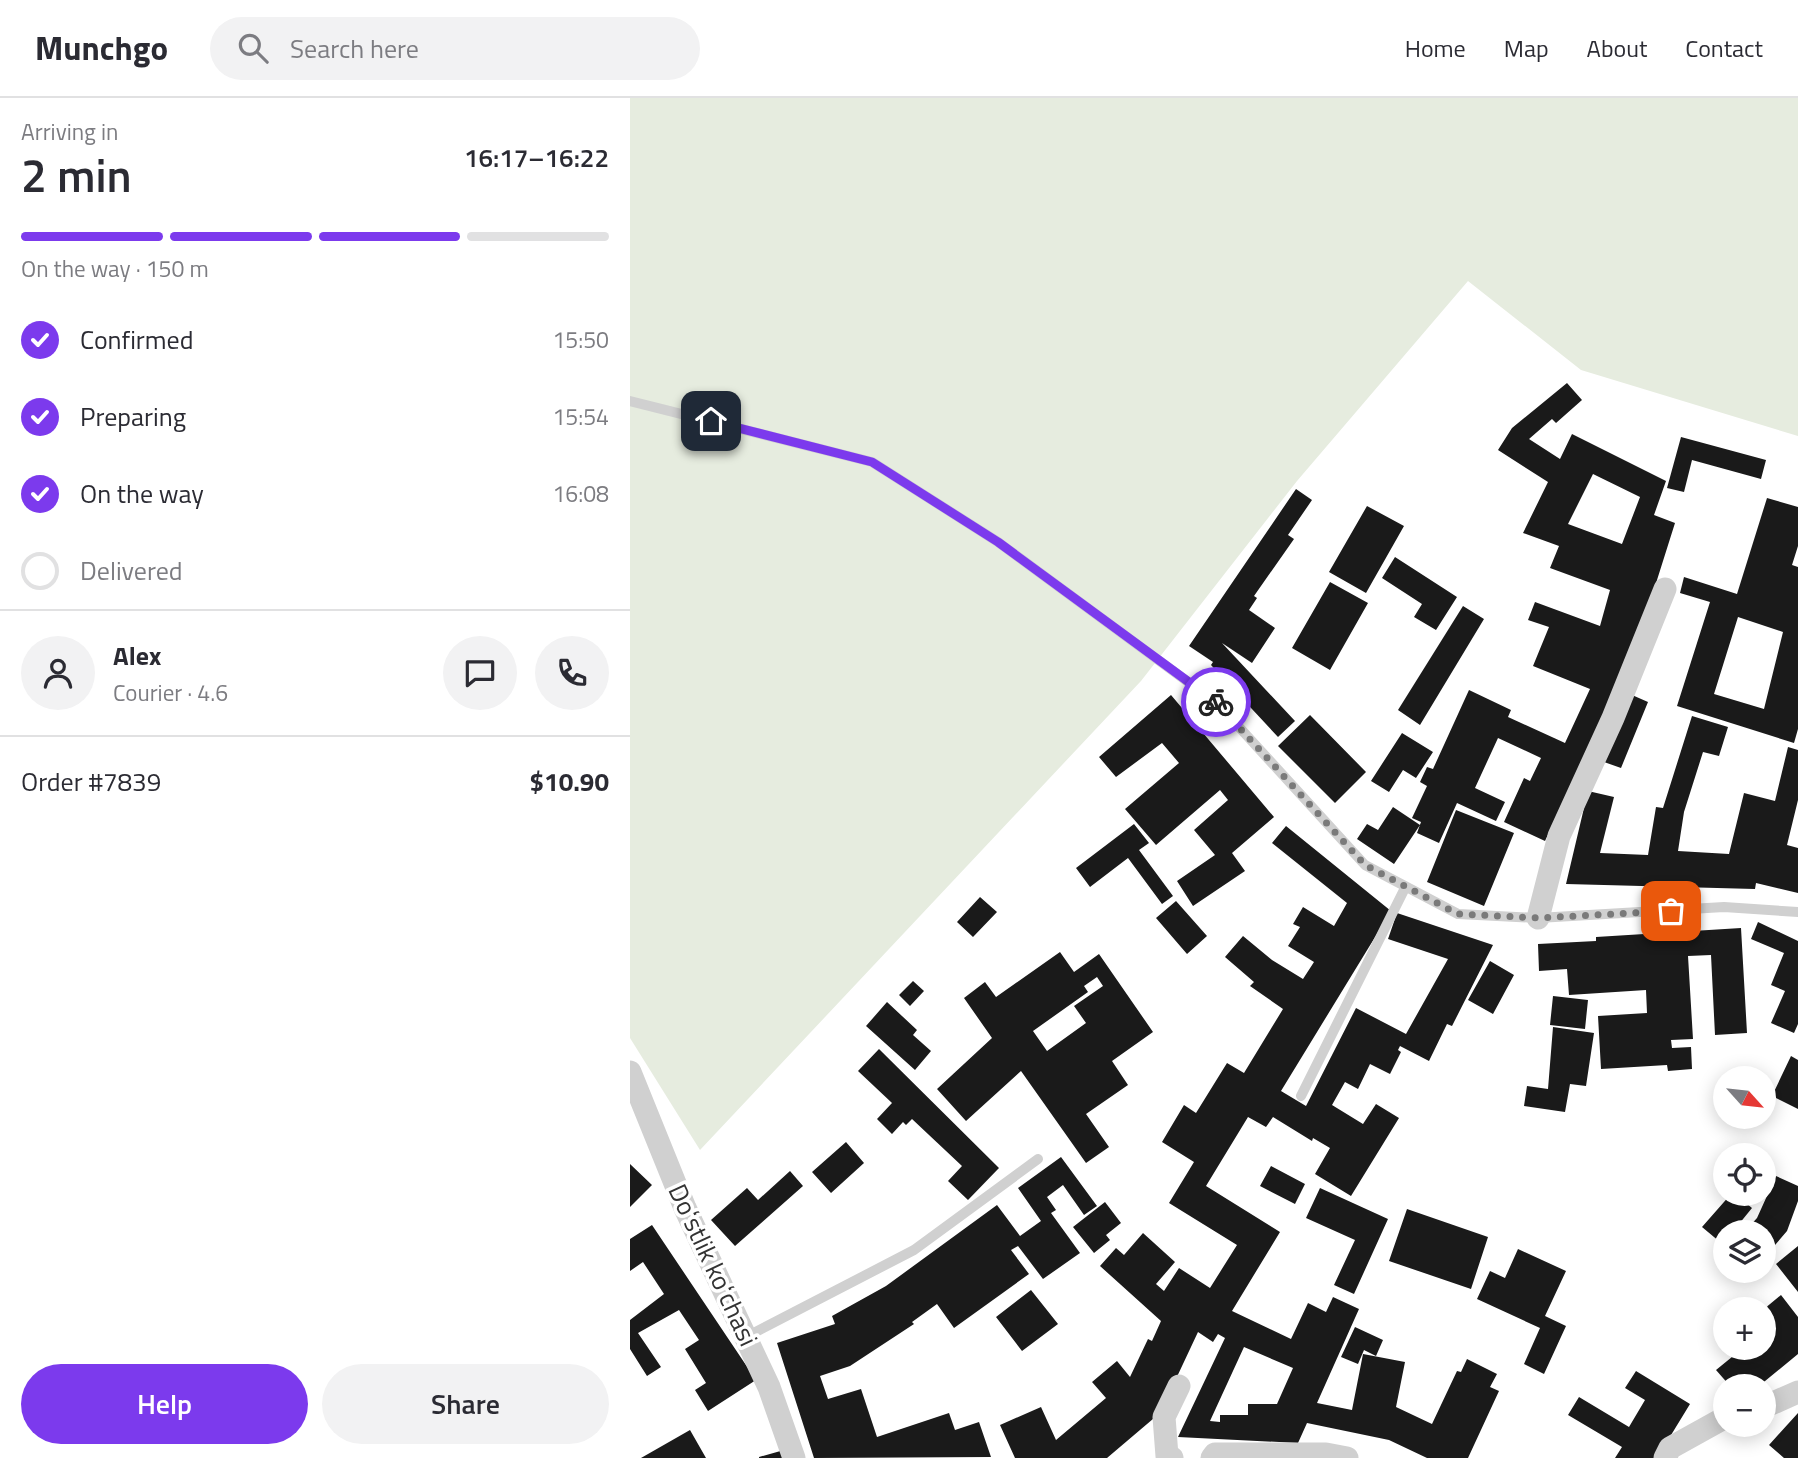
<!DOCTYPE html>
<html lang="en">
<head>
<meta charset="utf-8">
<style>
	body { margin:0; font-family:"Titillium Web",sans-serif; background:#f2f2f3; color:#2b2b33; height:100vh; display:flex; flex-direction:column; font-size:26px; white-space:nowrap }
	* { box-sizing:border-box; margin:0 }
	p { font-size:23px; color:#7c7c81 }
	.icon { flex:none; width:38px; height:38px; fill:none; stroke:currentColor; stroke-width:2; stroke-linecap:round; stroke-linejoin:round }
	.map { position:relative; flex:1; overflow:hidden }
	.panel { display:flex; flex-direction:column; background:#fff; width:630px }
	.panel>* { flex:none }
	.needle { width:46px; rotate:117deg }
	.tools { position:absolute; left:1083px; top:968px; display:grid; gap:14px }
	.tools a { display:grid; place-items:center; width:63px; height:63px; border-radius:50%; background:#fff; box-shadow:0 4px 18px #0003; font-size:35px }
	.pin { position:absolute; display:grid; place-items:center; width:60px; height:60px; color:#fff; margin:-30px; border-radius:14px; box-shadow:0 4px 10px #0006 }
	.courier { position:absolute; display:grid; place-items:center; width:70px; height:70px; margin:-35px; border:5px solid #7c3aed; border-radius:50%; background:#fff; color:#222; box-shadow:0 2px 9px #0007 }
	.head em { font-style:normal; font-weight:600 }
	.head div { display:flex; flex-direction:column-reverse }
	.head { display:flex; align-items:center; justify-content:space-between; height:119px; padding:0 21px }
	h1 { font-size:46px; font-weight:600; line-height:52px }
	.bar { display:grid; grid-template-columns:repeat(4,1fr); gap:10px 7px; align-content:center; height:84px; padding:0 21px }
	.bar i { height:9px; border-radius:5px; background:#e1e1e2 }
	.bar .active { background:#7c3aed }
	.bar p { grid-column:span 4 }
	.line { display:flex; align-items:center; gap:18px; padding:0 21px; border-top:2px solid #e1e1e2 }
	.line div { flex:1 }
	.round { display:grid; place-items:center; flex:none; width:74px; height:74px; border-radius:37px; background:#f2f2f3 }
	ol { padding:0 21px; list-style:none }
	li { display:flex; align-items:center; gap:21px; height:77px }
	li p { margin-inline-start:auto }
	li .icon { padding:7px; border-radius:50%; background:#7c3aed; color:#fff; stroke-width:4 }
	li:last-child { color:#7c7c81 }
	li i { width:38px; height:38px; border:4px solid #e1e1e2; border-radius:50% }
	.cta { display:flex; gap:14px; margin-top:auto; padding:14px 21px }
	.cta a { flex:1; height:80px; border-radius:42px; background:#7c3aed; color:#fff; font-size:28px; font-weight:600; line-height:80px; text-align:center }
	.cta a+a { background:#f2f2f3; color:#2b2b33 }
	header { display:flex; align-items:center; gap:42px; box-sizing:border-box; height:98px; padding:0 35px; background:#fff; border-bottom:2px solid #e1e1e2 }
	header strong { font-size:33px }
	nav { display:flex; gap:38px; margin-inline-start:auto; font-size:24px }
	.search { width:490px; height:63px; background:#f2f2f3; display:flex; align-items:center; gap:18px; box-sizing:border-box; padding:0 24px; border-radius:38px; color:#7c7c81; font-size:26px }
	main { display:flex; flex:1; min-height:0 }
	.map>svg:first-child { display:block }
	.green { fill:#e6ecdf }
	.building { fill:#1a1a1a; fill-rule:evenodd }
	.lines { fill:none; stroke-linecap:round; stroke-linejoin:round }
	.lane { stroke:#d0d0d0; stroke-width:10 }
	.street { stroke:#d0d0d0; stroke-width:23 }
	.done { stroke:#7a7a7a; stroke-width:7; stroke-dasharray:0 12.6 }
	.route { stroke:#7c3aed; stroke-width:9 }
	.labels { text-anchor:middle; stroke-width:7; stroke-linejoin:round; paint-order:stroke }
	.street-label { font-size:26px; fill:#333; stroke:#fff }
</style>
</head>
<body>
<header>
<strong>Munchgo</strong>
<div class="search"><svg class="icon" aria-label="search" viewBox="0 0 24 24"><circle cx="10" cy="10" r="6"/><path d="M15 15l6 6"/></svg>Search here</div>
<nav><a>Home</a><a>Map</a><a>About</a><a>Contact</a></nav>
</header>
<main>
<section class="panel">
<div class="head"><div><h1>2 min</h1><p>Arriving in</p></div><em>16:17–16:22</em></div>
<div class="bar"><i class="active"></i><i class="active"></i><i class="active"></i><i></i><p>On the way · 150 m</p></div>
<ol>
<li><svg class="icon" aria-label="check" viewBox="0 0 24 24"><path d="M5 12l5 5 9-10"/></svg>Confirmed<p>15:50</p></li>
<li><svg class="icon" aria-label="check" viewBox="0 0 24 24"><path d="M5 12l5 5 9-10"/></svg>Preparing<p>15:54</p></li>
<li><svg class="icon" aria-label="check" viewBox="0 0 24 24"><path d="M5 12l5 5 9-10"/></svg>On the way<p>16:08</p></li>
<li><i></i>Delivered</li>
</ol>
<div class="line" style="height:126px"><a class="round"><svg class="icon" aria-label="person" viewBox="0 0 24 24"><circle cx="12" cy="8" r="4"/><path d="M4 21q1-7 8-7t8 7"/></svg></a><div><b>Alex</b><p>Courier · 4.6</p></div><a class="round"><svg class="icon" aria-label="chat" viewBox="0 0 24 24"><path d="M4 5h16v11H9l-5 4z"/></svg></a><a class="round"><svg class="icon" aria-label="phone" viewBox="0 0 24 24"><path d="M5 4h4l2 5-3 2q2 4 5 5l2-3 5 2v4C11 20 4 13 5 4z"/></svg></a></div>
<div class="line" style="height:91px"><div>Order #7839</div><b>$10.90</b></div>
<div class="cta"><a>Help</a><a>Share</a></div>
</section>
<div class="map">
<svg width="1168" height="1360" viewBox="0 0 1168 1360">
	<rect width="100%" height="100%" fill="#fff"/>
	<!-- green -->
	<path class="green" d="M0,0H1168V338L951,272L838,183L667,383L511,583L70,1052L0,940Z"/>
	<!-- building -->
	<path class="building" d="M937,285L952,302L926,325L922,321L899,341L930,361L942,336L1036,383L1024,417L1045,425L1003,558L915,743L874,724L894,680L900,683L911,660L868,640L845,690L875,704L866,723L827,705L809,745L787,735L791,724L782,720L797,688L790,684L797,669L803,671L839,592L881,612L878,619L935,645L960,591L903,568L919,529L898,522L905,504L970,528L980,492L920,470L929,448L893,435L918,384L868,352L882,330ZM963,376L1010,399L992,446L938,426Z
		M1051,339L1136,362L1131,381L1062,362L1054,394L1037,390Z
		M666,391L682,402L658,437L664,441L624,498L627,500L619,512L645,530L622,565L592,545L665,623L648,639L581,567L583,564L559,548Z
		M1137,400L1168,409V448L1162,467L1168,469V631L1164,645L1047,608L1080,504L1050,495L1054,479L1107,496ZM1108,519L1153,534L1134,611L1084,596Z
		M737,408L774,428L736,495L699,474Z
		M765,459L827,499L806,532L784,519L792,506L752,480Z
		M700,484L738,505L700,572L662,550Z
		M833,508L854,521L790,627L768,612Z
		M541,597L644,719L602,755L615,773L563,808L547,783L585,757L564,732L598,702L590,692L526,747L495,711L549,665L532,645L486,679L469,659Z
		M1002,597L1018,604L991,670L974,664Z
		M680,617L736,674L705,705L648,648Z
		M1062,618L1098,629L1089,658L1073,654L1054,714L1048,753L1099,756L1114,695L1145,703L1158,649L1168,652V702L1157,747L1168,750V795L1126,785L1125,791L936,786L958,693L984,699L970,755L1018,757L1026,709L1033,710Z
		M772,635L803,654L786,680L773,672L759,694L741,683Z
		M763,709L790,727L764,766L727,741L737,726L748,732Z
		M826,712L884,735L854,808L797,784Z
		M504,726L519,745L509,752L543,798L532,806L498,760L460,789L446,770Z
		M656,728L761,813L651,993L676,1008L726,910L776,936L818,861L758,841L767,815L863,847L822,928L817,926L799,963L770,948L768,952L771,954L760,976L740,966L728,991L715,984L702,1007L733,1026L746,1006L769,1020L721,1098L685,1076L700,1050L683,1040L682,1043L643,1019L636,1029L618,1019L576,1088L650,1134L602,1213L661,1241L678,1205L696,1214L703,1199L729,1211L687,1305L722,1312L733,1256L775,1264L766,1309L802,1326L827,1273L831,1274L837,1261L867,1276L860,1289L869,1293L838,1360H797L759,1342L677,1325L668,1345L548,1339L595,1240L588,1236L583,1244L568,1234L530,1315L477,1360H385L370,1327L411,1309L426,1342L476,1300L462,1284L487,1263L500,1279L518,1241L522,1243L531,1223L470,1168L486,1150L494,1157L513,1135L545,1164L526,1186L534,1193L549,1170L580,1190L607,1147L539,1105L564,1064L532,1044L554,1007L566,1015L597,965L614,975L653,911L620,888L624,884L595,859L613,838L642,862L673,881L684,864L658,848L670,829L663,826L673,809L704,828L717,805L642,745ZM614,1249L663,1270L647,1306H618V1317H590V1324L580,1323Z
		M350,799L367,814L343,839L327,824Z
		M546,803L577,838L557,856L526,820Z
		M1128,824L1168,843V926L1164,935L1141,925L1155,893L1141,887L1154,855L1121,841Z
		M1111,830L1117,935L1085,937L1081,857L1058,858L1063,941L1041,942L1042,950L1061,949L1062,971L1038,973L1037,967L971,971L968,918L1017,915L1016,892L939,897L937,871L909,873L908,846L966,843V839Z
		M430,854L444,874L469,856L523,934L482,963L498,987L456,1016L479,1049L456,1065L391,973L336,1023L307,991L362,940L334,900L355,884L366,899ZM467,879L473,888L444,908L456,925L417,953L403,933L458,894L454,888Z
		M860,863L884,877L863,916L838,902Z
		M283,883L294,893L280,908L269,897Z
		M923,898L958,902L955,931L920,927Z
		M257,904L287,932L283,937L301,953L285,972L236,928Z
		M923,929L964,935L956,988L940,986L935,1014L894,1008L897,988L918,991Z
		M249,951L369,1070L338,1102L318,1083L332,1068L282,1021L276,1027L273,1024L262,1036L247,1021L262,1005L228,973Z
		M1161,958L1168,962V1011L1142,998Z
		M216,1044L234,1065L201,1095L182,1074Z
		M431,1059L467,1108L454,1117L433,1087L417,1099L426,1112L421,1115L450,1155L413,1181L388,1148L381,1152L399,1176L324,1230L307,1206L282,1224L284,1226L220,1268L190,1278L198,1301L231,1291L247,1339L319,1315L325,1332L349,1324L361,1359L184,1360L147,1245L205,1226L202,1218L256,1188L367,1107L390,1138L411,1123L388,1090Z
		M0,1066L22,1087L0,1109Z
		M641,1068L675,1086L665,1106L630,1088Z
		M160,1073L173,1088L105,1148L81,1122L117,1090L128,1102Z
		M1146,1078L1168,1088V1103L1157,1133L1134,1160V1134H1096V1149L1072,1129L1101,1096H1105L1122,1110L1109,1126L1116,1132L1127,1120Z
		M690,1090L758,1121L724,1196L704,1187L725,1142L676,1120Z
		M475,1104L491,1125L476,1137L480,1142L464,1155L443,1129Z
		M777,1111L858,1139L841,1191L759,1163Z
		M22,1127L126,1282L78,1313L65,1292L76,1285L55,1251L69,1242L49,1212L8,1235L31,1269L17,1278L0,1251V1222L34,1196L13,1164L0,1173V1141Z
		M1168,1148V1194L1146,1166Z
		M888,1151L936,1173L915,1218L936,1228L914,1276L894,1266L910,1230L847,1201L860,1173L875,1180Z
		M401,1192L428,1226L392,1253L366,1219Z
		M1151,1197L1168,1219V1256L1129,1288H1100L1086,1272L1113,1250H1134V1211Z
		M725,1229L753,1242L746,1258L734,1252L728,1266L711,1259Z
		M1006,1273L1060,1306L1027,1360H985L992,1349L938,1317L949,1299L999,1329L1015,1302L995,1290Z
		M1168,1315V1360H1154L1139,1347Z
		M60,1332L76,1360H11Z
		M154,1352L156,1360H129V1359Z"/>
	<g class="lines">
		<!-- lane -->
		<path class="lane" d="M0,303L242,364L368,444L588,606L735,767L828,816L908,820L1094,809L1168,814
			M671,998L775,790
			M116,1239L284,1152L408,1061"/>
		<!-- street -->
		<path class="street" d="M908,820L929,738L983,620L1035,491
			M0,974L55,1110L139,1289L164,1360
			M1134,1309L1168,1294
			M542,1360L537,1358L534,1319L549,1288
			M582,1360L585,1356H696L717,1360
			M1035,1360L1040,1350L1096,1319"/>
	</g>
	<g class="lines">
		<!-- done -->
		<path class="done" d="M586,604L735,767L828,816L908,820L1041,813"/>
		<!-- route -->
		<path class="route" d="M81,323L242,364L368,444L586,604"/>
	</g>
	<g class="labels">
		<!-- street labels -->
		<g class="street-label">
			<text transform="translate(83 1167) rotate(65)" y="9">Doʻstlik koʻchasi</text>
		</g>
	</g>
</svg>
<div class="tools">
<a><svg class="needle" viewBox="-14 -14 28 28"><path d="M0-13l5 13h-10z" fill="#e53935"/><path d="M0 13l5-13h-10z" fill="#7c7c81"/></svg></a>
<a><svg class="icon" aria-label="locate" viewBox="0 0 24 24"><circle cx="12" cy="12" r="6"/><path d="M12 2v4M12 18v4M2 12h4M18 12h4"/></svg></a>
<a><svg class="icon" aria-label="layers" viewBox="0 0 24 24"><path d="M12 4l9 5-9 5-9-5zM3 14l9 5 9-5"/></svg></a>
<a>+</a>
<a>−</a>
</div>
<div class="pin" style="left:1041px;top:813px;background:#ea580c"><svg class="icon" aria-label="bag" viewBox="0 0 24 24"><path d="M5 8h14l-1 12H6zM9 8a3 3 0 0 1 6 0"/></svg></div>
<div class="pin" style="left:81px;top:323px;background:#1f2937"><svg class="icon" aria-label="home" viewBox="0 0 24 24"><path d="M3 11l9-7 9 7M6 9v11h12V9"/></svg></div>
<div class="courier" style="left:586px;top:604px"><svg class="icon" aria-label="bike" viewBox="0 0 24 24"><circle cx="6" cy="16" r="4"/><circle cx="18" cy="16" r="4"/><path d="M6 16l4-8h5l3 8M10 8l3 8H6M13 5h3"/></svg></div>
</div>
</main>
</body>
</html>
